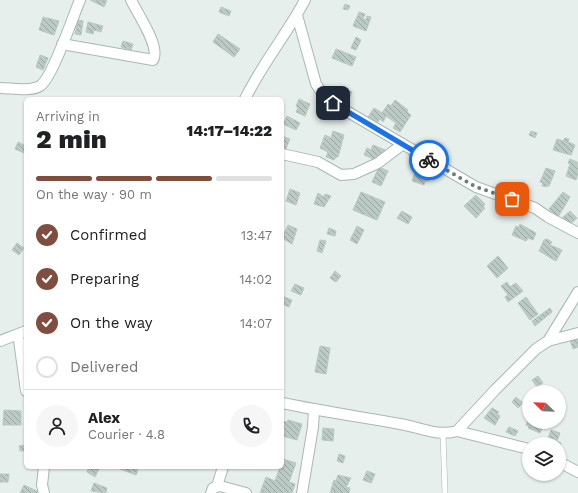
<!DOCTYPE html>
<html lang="en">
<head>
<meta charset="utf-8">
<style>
	body { margin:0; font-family:"Work Sans",sans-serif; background:#f6f6f6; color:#202124; height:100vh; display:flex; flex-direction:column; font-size:15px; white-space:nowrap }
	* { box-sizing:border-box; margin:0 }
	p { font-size:13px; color:#757577 }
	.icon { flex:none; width:22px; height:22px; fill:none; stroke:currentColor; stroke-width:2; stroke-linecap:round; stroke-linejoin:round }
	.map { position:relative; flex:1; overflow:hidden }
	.side { position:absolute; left:24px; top:97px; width:260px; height:372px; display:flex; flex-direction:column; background:#fff; border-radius:6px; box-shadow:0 1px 3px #0004 }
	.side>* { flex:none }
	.needle { width:26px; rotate:293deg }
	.tools { position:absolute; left:522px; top:385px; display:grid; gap:8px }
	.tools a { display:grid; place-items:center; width:44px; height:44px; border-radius:50%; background:#fff; box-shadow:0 1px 3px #0004; font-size:20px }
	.pin { position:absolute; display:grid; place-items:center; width:34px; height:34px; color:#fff; margin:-17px; border-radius:8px; box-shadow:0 2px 6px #0006 }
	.courier { position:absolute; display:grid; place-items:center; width:40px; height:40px; margin:-20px; border:3px solid #1a73e8; border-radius:50%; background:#fff; color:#222; box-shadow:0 1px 5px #0007 }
	.overview em { font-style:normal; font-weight:800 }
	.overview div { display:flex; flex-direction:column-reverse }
	.overview { display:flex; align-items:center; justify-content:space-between; height:68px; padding:0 12px }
	h1 { font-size:26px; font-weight:800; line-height:30px }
	.bar { display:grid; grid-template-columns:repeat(4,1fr); gap:6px 4px; align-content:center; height:48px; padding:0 12px }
	.bar i { height:5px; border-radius:3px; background:#e0e0e0 }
	.bar .current { background:#7f4e3f }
	.bar p { grid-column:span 4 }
	.line { display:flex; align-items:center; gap:10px; padding:0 12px; border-top:1px solid #e0e0e0 }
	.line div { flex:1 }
	.round { display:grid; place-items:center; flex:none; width:42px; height:42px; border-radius:21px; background:#f6f6f6 }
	ol { padding:0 12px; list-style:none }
	li { display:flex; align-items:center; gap:12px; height:44px }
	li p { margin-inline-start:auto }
	li .icon { padding:4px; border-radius:50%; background:#7f4e3f; color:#fff; stroke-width:4 }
	li:last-child { color:#757577 }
	li i { width:22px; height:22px; border:2px solid #e0e0e0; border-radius:50% }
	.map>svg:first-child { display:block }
	.building { fill:url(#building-back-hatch); stroke:#b8c9c2 }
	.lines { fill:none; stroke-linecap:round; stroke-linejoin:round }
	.lane-casing { stroke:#a8b8b2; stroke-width:6 }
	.street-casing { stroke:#a8b8b2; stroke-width:12 }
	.lane { stroke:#fff; stroke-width:5 }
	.street { stroke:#fff; stroke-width:10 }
	.done { stroke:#687f78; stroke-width:4; stroke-dasharray:0 7.2 }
	.route { stroke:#1a73e8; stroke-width:5 }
</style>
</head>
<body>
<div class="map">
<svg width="578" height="493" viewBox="0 0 578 493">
	<defs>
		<pattern id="building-back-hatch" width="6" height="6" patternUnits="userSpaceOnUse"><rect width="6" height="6" fill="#bbcac4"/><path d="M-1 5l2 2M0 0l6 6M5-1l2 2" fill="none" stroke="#98a6a0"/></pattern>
	</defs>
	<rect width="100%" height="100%" fill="#e6efeb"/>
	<!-- building -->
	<path class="building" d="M90,0H107L104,7Z
		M345,4L350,6L348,10L343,9Z
		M221,7L231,11L229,16L219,12Z
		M359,12L365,14L363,19L366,20L367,16L371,17L366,31L353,26Z
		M43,17L59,21L54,35L39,30Z
		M78,20L83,21L81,35L75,34Z
		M88,22L103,26L101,32L94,30L93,34L86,32Z
		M218,34L240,49L234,57L213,42Z
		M356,37L361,40L356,50L351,48Z
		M123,41L133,44L131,50L121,47Z
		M336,49L356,57L352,66L332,58Z
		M40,55L48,58L43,70L36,67Z
		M344,88L352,92L349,99L341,95Z
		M299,99L310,104L305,116L296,112L298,108L296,106Z
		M395,100L408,110L407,112L411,115L400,132L393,128L396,123L386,116L383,122L380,119L377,123L368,117L374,108L382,113L388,104L391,106Z
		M287,116L300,123L296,130L283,124Z
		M333,131L344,135L338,157H336L334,160L326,157L328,152L320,148L325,135L331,138Z
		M531,131L537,133L535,138L529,135Z
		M282,136L290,139L285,151L282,150Z
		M565,138L569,139L568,142L575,145L571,155L553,150L557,139L563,141Z
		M18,142L26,146L24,153L15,149Z
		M373,145L385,150L381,157L378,155L376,160L364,155L367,148L371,150Z
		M570,159L577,162L578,174L576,180L566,176L570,164L568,163Z
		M419,164L432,169L429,181L426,180L424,185L412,181L415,173L414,172Z
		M379,167L388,171L381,186L372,182Z
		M546,168L555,171L549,186H547L546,187L542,186L543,183L540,182Z
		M290,189L300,193L296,205L286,201Z
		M361,192L385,202L377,220L353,210Z
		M563,192L570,197L558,217L549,209Z
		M318,193L324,197L325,194L331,196L324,207L314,204Z
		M476,195L485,204L483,207L485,208L476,218L464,206Z
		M402,211L412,217L408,224L397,218Z
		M570,211L577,218L568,226L561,219Z
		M520,224L536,233L533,240L528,238L526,241L512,235L516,226L519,227Z
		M288,225L297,229L292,244L282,238Z
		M357,226L364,230L357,244L350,240Z
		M329,228L336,231L335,236L327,234Z
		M547,239L552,242L550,245L562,250L556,261L539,251L544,240Z
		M320,240L326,241L322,253L317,251Z
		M17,243L24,248L19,255L12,250Z
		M498,256L508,268L497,278L487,266Z
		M335,271L341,276L336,282L330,278Z
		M507,282L510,287L516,283L523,291L508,302L505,297L508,295L501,286Z
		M295,284L304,288L301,295L291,291Z
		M282,296L292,300L289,307L282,304Z
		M526,297L538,314L530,320L518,303Z
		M550,308L552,312L535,326L532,321Z
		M578,336V347L573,349L570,340Z
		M320,346L330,348L326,374L315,372Z
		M538,376L543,383L537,387L532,380Z
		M516,397L523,403L518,408L512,402Z
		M492,408L499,412L497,414L500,416L495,425L484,418Z
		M4,410L21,411V425H3Z
		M529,418V422H536L543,425L540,433L528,428L529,426L526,425Z
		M288,420L302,424L297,440L282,436V421L287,422Z
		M509,427L518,431L515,436L506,432Z
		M323,428L334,429L333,441L322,440Z
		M551,430L560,433L557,441L561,443L559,448V444H546Z
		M26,445V451H20L19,446Z
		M339,454L345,456L343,463L337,461Z
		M283,459L296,463L289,482L295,484L292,493H260L266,477L275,481Z
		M89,467L99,469L95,477L87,472Z
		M121,467H129L138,470L136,475L120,469Z
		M367,471L375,474L371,483L363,480Z
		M0,474H9L8,482H0Z
		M338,475L351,478L346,487L350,488L349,493H330L334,480L336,481Z
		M94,483L107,488L106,493L91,491Z
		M24,485L41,493H20Z"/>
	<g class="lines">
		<!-- lane casing -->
		<g class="lane-casing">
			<path id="lane" d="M443,434L445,493"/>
		</g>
		<!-- street casing -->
		<g class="street-casing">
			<path id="street" d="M297,15L316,84L326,99L476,187L535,208L548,217L578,233
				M62,44L153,60C161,47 137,13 131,0
				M0,88C11,88 30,92 40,86C52,79 73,16 80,0
				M245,99C262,64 287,34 305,0
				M282,154L318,162L341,175L354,174L378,163L403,144
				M19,340L26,391
				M0,341L26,331
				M548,341L578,292
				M282,403C321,411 361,417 400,424C419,427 438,437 457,431L495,390L536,349L548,341L578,333
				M457,431L529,449
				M559,462L578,472
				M44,467L42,485L44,493
				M217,486L223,467
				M211,493L213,488L220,486L246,493
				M302,493L313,427L314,410"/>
		</g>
		<!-- lane -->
		<use href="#lane" class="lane"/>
		<!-- street -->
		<use href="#street" class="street"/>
	</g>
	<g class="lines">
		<!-- done -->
		<path class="done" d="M429,160L476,187L512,199"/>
		<!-- route -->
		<path class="route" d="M333,103L429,160"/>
	</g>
</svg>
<div class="tools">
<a><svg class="needle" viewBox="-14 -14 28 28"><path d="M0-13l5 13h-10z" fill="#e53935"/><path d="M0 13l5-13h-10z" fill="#757577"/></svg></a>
<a><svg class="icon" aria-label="layers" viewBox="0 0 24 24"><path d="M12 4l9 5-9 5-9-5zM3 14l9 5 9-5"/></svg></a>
</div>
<div class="pin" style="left:512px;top:199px;background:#ea580c"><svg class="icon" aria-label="bag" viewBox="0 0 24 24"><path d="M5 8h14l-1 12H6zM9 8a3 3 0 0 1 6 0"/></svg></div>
<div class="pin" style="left:333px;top:103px;background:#1f2937"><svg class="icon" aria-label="home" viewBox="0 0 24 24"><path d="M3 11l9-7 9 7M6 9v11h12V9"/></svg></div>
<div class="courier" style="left:429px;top:160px"><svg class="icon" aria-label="bike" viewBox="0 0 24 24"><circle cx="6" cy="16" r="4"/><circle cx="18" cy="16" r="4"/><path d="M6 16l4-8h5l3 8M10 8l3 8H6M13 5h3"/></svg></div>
<section class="side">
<div class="overview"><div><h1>2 min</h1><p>Arriving in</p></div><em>14:17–14:22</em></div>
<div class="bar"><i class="current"></i><i class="current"></i><i class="current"></i><i></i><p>On the way · 90 m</p></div>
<ol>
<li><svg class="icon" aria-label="check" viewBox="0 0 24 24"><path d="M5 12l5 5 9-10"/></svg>Confirmed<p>13:47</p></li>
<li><svg class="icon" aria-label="check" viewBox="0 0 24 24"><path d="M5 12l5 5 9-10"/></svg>Preparing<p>14:02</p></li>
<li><svg class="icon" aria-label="check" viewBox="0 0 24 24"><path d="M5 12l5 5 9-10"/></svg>On the way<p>14:07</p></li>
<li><i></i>Delivered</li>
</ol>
<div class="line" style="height:72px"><a class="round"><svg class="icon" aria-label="person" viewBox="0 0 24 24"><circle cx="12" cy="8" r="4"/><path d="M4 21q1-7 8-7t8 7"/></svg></a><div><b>Alex</b><p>Courier · 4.8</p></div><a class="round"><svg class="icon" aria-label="phone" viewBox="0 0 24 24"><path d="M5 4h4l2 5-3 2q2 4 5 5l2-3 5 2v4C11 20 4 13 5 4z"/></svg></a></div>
</section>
</div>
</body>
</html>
